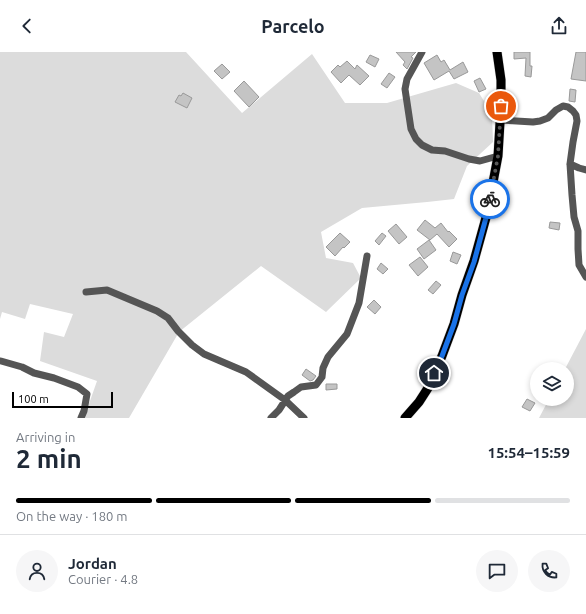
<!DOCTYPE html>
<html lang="en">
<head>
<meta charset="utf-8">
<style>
	body { margin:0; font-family:Ubuntu,sans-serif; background:#f6f6f7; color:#1f2937; height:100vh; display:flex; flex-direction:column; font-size:15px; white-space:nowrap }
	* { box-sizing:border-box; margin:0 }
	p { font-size:13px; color:#747a83 }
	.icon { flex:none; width:22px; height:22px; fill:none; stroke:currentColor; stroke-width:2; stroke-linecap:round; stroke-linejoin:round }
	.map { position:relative; height:366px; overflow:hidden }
	.drawer { display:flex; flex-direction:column; background:#fff; flex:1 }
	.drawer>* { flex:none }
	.buttons { position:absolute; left:530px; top:310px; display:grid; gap:8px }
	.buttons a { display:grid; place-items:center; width:44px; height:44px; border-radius:50%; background:#fff; box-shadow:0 2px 6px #0003; font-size:20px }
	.scale { position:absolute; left:12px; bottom:10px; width:101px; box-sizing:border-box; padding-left:4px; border:2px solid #000; border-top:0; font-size:11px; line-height:14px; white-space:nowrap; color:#000; -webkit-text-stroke:3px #fff; paint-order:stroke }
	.pin { position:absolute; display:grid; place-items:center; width:34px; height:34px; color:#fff; margin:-17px; border:2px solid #fff; border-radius:50%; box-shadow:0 1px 4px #0007 }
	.courier { position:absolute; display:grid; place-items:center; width:40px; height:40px; margin:-20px; border:3px solid #1a73e8; border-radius:50%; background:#fff; color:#222; box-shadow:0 1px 5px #0007 }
	.overview em { font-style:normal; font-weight:700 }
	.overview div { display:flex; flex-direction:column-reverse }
	.overview { display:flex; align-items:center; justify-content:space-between; height:68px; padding:0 16px }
	h1 { font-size:26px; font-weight:700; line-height:30px }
	.bar { display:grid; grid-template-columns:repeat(4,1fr); gap:6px 4px; align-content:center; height:48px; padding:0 16px }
	.bar i { height:5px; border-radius:3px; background:#e0e1e3 }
	.bar .on { background:#000 }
	.bar p { grid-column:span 4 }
	.line { display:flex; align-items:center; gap:10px; padding:0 16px; border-top:1px solid #e0e1e3 }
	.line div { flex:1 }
	.round { display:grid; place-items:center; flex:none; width:42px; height:42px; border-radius:21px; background:#f6f6f7 }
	header { display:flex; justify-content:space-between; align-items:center; height:52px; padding:0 16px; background:#fff; font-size:18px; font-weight:700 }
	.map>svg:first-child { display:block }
	.green { fill:#dcdcdc }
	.building { fill:#c4c4c4; stroke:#999 }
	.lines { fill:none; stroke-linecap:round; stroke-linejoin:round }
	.major-casing { stroke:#dbdbdb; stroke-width:10 }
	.minor { stroke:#555; stroke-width:7 }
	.major { stroke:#000; stroke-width:9 }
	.done { stroke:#595959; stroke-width:4; stroke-dasharray:0 7.2 }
	.route { stroke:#1a73e8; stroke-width:5 }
</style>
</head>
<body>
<header><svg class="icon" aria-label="back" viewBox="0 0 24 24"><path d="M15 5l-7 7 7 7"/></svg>Parcelo<svg class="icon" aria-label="share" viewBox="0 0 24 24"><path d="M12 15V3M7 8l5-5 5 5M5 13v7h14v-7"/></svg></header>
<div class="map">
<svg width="586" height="366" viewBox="0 0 586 366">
	<rect width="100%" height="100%" fill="#fff"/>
	<!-- green -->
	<path class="green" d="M0,0H186L242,61L312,2L345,51H387L456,31L479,41L492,62L493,90L467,114L454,147L427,150L362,156L321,180L326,206L353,211L361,226L326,260L261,214L179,280L129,366H84L97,329L40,309L44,280L64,285L73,262L30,252L25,267L2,260L0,267Z
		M586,277V366H539L549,347H567V317H565Z"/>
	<!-- building -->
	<path class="building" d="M396,0H416L411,5L413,6L407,17L403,13L405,10Z
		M514,0H530V14H532L531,25L525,24L526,6L514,7Z
		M576,0H586V29L571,27Z
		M370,3L379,7L375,15L366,10Z
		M437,3L441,10L444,8L450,18L463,10L468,20L454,27L449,19L434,28L424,11Z
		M347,9L355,17L357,13L369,24L360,33L349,23L341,31L331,20L338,13L340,15Z
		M222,12L230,20L222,27L214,19Z
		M389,21L395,25L387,36L381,32Z
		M480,26L486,37L479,40L474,29Z
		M244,29L259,45L249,55L234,39Z
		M570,37L576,38L575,50L569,49Z
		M183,41L192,46L187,56L175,50L179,43L181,44Z
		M425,168L435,176L441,171L448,180L449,179L457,187L449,195L437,182L430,188L417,178Z
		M550,170L560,171L559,178L549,176Z
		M396,172L407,185L399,192L388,179Z
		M340,181L350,190L344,196L343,195L335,204L326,195Z
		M382,181L386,184L379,193L375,189Z
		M429,188L436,198L424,207L417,197Z
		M453,200L461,203L457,212L450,209Z
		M420,205L428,215L418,224L409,213Z
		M381,211L388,217L383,222L377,217Z
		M436,229L441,233L433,242L428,238Z
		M374,248L381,255L375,262L367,255Z
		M306,317L316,324L313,328L310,329L302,323Z
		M326,332H337V337L326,338Z
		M527,347L535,351L530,359L522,355Z"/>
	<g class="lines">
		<!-- major casing -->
		<g class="major-casing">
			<path id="major" d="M405,366L419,350L428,336L442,304L454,272L462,243L474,209L487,162L498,104L501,54V28L497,0"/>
		</g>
		<!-- minor -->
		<path class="minor" d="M422,0L407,27L405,37L411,77L416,87L422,93L432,98L445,99L469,107L480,109L498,104
			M500,68L533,70L540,69L548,66L556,58L563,54L568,55L573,59L576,63L577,69L573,90L570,112L572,143L574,165L578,179V197L579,213L586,225
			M570,112L579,116L586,118
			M86,240L107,238L157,259L168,266L178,279L192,293L204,302L246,320L285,348L304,366
			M1,309L22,315L34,321L54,326L78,335L87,342L84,359L81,366
			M271,366L279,358L288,344L294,340L301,335L316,333L322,325L323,316L328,305L347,282L359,251L367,204"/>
		<!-- major -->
		<use href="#major" class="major"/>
	</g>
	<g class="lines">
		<!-- done -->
		<path class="done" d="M490,147L498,104L501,54"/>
		<!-- route -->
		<path class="route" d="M434,321L442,304L454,272L462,243L474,210L487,162L490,147"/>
	</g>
</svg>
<div class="buttons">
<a><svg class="icon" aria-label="layers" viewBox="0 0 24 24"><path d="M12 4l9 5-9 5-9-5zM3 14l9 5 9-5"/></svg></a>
</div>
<div class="scale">100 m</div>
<div class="pin" style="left:501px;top:54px;background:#ea580c"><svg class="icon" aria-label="bag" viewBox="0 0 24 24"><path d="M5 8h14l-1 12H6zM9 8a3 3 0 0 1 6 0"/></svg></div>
<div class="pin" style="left:434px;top:321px;background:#1f2937"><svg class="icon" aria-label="home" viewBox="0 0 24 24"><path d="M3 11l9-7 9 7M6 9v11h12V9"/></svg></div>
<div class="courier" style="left:490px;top:147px"><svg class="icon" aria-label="bike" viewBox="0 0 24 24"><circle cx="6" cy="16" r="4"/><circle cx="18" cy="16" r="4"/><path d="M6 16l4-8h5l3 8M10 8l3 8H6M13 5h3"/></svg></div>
</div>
<section class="drawer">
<div class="overview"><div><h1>2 min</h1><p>Arriving in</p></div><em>15:54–15:59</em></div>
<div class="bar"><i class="on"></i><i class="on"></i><i class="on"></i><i></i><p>On the way · 180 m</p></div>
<div class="line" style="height:72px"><a class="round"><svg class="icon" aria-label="person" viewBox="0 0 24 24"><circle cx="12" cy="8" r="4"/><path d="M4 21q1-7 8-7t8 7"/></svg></a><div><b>Jordan</b><p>Courier · 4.8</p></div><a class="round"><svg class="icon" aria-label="chat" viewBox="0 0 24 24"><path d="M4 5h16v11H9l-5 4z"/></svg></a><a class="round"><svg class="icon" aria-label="phone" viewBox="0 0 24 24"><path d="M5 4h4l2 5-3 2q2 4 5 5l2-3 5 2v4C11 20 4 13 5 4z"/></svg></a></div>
</section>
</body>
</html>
